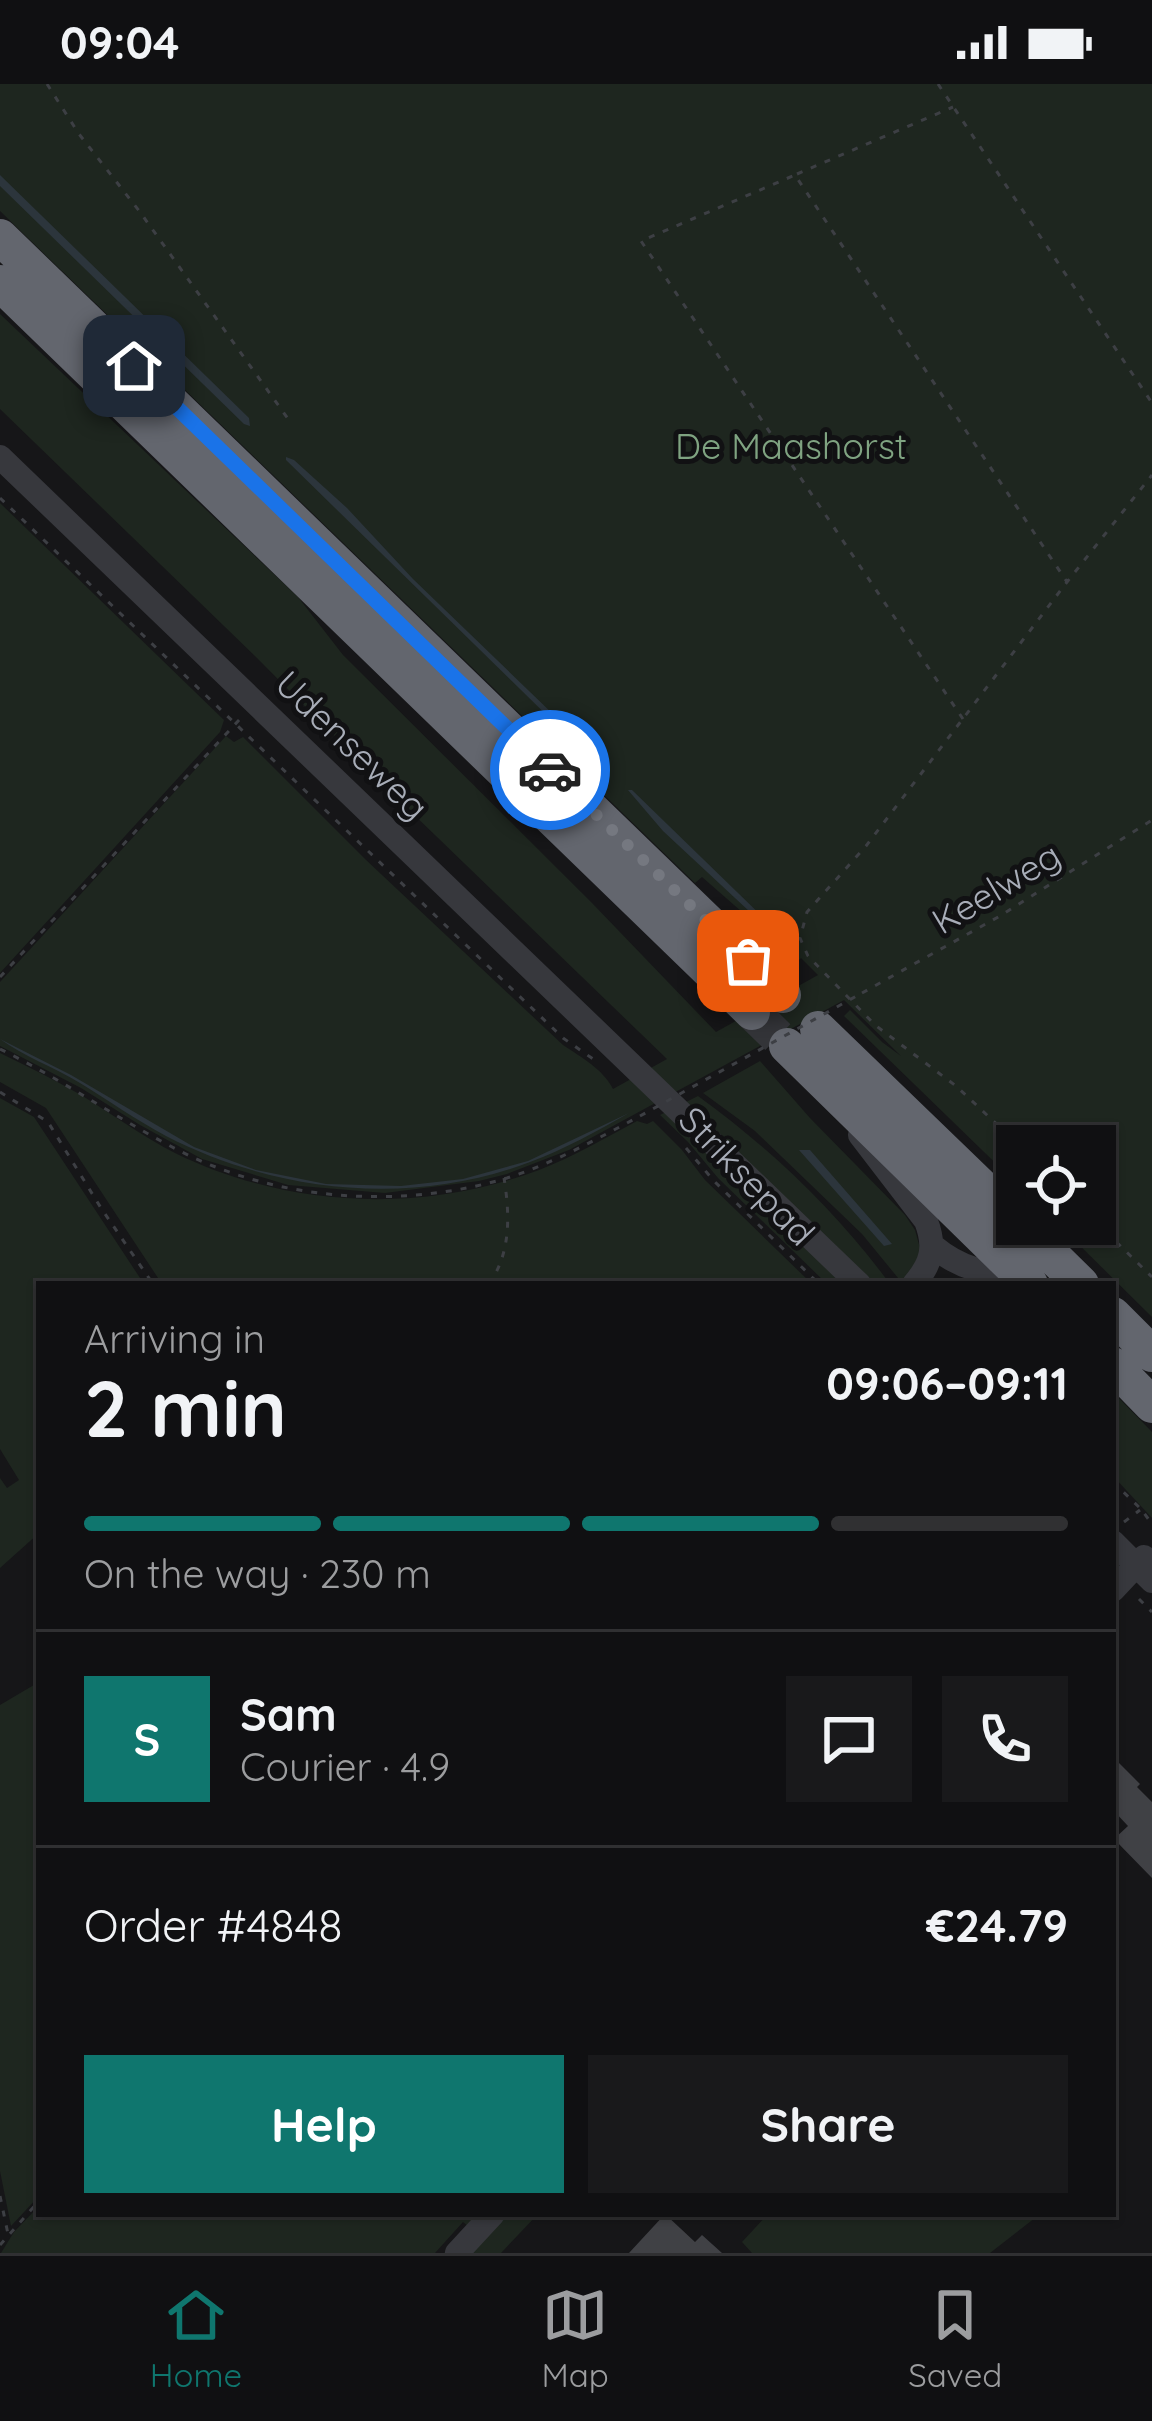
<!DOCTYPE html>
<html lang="en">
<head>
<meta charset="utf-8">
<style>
	body { margin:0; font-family:Quicksand,sans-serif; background:#19191b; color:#f1f3f6; height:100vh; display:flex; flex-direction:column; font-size:45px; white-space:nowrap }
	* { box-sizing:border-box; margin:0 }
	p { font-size:39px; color:#9c9d9f }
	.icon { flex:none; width:66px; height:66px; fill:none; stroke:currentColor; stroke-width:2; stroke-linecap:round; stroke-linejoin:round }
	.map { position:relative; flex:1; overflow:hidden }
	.panel { position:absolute; left:36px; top:1197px; width:1080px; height:936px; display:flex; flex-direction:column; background:#101012; border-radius:0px; box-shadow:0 3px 9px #0004,0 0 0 3px #303032 }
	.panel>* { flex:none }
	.buttons { position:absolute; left:996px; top:1041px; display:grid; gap:24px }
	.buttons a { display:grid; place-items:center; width:120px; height:120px; border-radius:0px; background:#101012; box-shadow:0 3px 9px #0004,0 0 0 3px #303032; font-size:60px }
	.pin { position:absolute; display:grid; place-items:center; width:102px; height:102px; color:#fff; margin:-51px; border-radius:24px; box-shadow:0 6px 18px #0006 }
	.courier { position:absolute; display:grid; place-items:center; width:120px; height:120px; margin:-60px; border:9px solid #1a73e8; border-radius:50%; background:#fff; color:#222; box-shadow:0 3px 15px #0007 }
	.summary em { font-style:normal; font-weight:700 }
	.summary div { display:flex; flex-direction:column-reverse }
	.summary { display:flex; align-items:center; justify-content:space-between; height:204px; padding:0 48px }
	h1 { font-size:78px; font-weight:700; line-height:90px }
	.bar { display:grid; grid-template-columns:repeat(4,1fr); gap:18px 12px; align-content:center; height:144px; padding:0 48px }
	.bar i { height:15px; border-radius:9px; background:#303032 }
	.bar .active { background:#0f766e }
	.bar p { grid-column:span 4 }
	.line { display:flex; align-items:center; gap:30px; padding:0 48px; border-top:3px solid #303032 }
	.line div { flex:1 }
	.round { display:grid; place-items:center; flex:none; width:126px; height:126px; border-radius:0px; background:#19191b }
	.primary-button { display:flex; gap:24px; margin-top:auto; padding:24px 48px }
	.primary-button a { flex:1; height:138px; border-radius:0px; background:#0f766e; color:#fff; font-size:48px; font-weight:700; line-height:138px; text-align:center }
	.primary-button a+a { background:#19191b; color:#f1f3f6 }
	.status { display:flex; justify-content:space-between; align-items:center; height:84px; padding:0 60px; background:#101012; direction:ltr }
	.status svg { height:33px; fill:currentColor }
	.tabs { display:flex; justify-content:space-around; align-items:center; height:168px; border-top:3px solid #303032; background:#101012; font-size:33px; color:#9c9d9f }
	.tabs a { display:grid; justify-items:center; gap:6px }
	.tabs .active { color:#0f766e }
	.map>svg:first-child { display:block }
	.green { fill:#1e261f }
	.water { fill:#2c353c }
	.building { fill:#404145 }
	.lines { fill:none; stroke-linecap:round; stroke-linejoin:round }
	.highway-tunnel { stroke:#333438; stroke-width:36; stroke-dasharray:36 18; stroke-linecap:butt }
	.path { stroke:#3d3f44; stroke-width:3; stroke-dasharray:6 9; stroke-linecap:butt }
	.minor { stroke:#37383d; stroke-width:24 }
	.highway { stroke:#63666e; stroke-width:36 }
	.path-bridge { stroke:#3d3f44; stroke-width:3; stroke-dasharray:6 9; stroke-linecap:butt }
	.done { stroke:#757880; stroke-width:12; stroke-dasharray:0 21.6 }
	.route { stroke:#1a73e8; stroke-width:15 }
	.labels { text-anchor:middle; stroke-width:10; stroke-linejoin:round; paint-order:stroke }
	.park-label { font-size:36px; fill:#7fa381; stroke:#111113 }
	.street-label { font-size:36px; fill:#a8adb8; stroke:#111113 }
</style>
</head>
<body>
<div class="status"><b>09:04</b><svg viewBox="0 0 49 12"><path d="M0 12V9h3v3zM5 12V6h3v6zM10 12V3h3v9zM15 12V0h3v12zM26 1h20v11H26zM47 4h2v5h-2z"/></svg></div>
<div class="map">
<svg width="1152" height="2169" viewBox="0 0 1152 2169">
	<rect width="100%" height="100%" fill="#161618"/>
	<!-- green -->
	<path class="green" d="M0,0H1152V1233L1058,1140H1095V1062H1017V1100L844,932L850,926L882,958L901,972L844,916L569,1066L507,1090L479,1097L385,1109L288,1101L202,1075L140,1041L81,1004L0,962V898L226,652L234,658L243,653L365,775L563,961C581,973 603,985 613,1005L667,975L377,695L257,574L0,325V230L298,513L343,571L592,819L716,948L818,891L801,874L798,877L702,793L695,799L0,127Z
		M0,419L224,636L220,648L0,889Z
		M0,969C27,982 55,996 81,1011C112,1030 142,1052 175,1069C287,1124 422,1130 539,1086C573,1073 605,1054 637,1037L647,1040L653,1037L682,1066L705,1096L812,1200H162L46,1024L0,998Z
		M760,977L810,1034L905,1131L915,1146L921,1168L903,1200L862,1150L755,1047L703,1009Z
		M698,1012C770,1064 837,1128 890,1200H872L684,1019Z
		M0,1014L34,1033L144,1200H39V1449L0,1484V1394L7,1404L19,1396L0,1365Z
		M668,1027L846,1200H827L718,1094L688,1058L660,1031Z
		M1113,1308L1152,1348V1434L1113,1392Z
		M39,1598V2112L11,2142L0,2087V1621Z
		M39,2122V2130H483L448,2169H444L469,2143L463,2138L435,2169H1L14,2148Z
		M501,2130H538L501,2169H465Z
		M768,2130H1040L990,2169H752L742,2158Z"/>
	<!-- water -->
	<path class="water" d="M0,91L249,334L250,342L244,340L0,102Z
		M286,373L294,376L347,424L413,495L583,659L582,662L572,656L286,376Z
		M628,706H632L776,846L777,853L663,747Z
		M0,955L71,991L194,1063L256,1086L326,1100L401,1102L463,1095L528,1077L629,1029C597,1047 565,1065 530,1078C412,1123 277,1109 166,1052C136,1036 108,1016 80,999C54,983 23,972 0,955Z
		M799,1066H810L892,1160L884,1162Z"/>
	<!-- building -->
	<path class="building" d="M1113,1673L1140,1700L1137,1703L1152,1718V1794L1114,1755L1128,1742L1113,1726Z
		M665,2130L695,2158L702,2151L722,2169H629Z"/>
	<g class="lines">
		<!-- highway-tunnel -->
		<path class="highway-tunnel" d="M752,928L787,962"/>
		<!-- path -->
		<path class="path" d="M47,0L79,50L140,128L291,339
			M938,0L1152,319
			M797,90L953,23
			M0,414L563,954L593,975
			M963,635L641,157L795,91L1067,498
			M0,893L240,635
			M862,909L1000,832L1152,736
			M0,965C61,995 116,1034 176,1065C275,1117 400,1126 507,1094C554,1079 597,1055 640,1032
			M0,1008L48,1038L101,1124L153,1200
			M1020,1062L956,1002L875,941L808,872L800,854L807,828L866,762L1067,498L1152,391
			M686,1064L714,1097L819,1200
			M1095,1137L1152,1193
			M489,1200C511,1169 510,1131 504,1094
			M1113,1398L1141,1425L1152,1440
			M1124,1438L1140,1426
			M1139,1515L1152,1528
			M0,2112L8,2150
			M0,2161L39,2117"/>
		<!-- minor -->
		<path class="minor" d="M0,373L859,1200
			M860,1051L926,1137C936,1163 932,1179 914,1200
			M933,1162C963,1187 984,1188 1021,1191
			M1113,1458L1152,1497
			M1113,1506L1144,1473
			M457,2169L493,2130"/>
		<!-- highway -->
		<path class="highway" d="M0,153L783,911
			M0,199L752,928
			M818,945L1017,1137
			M787,962L1030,1200
			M1020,1140L1081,1200
			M1113,1231L1152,1270
			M1113,1281L1152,1321"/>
		<!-- path-bridge -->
		<path class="path-bridge" d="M640,1032L862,909"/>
	</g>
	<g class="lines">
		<!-- done -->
		<path class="done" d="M550,686L748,877"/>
		<!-- route -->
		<path class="route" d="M134,282L550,686"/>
	</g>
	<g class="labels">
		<!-- park labels -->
		<g class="park-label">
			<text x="791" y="375">De Maashorst</text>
		</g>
		<!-- street labels -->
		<g class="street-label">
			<text transform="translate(352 661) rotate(44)" y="13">Udenseweg</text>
			<text transform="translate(996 804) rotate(-31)" y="13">Keelweg</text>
			<text transform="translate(747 1092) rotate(46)" y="13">Striksepad</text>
		</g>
	</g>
</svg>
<div class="buttons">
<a><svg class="icon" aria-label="locate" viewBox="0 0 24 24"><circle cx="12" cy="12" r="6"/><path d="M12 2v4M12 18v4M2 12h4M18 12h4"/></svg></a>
</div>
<div class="pin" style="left:748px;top:877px;background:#ea580c"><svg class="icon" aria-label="bag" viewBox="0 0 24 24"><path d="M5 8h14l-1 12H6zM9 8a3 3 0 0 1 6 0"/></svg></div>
<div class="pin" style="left:134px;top:282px;background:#1f2937"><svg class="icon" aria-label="home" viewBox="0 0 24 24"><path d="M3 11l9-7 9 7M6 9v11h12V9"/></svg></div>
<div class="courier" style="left:550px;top:686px"><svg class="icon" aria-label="car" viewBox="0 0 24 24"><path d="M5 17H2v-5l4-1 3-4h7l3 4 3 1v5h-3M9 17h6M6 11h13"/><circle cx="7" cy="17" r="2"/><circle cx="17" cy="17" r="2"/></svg></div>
<section class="panel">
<div class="summary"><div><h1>2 min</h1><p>Arriving in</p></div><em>09:06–09:11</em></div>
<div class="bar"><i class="active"></i><i class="active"></i><i class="active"></i><i></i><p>On the way · 230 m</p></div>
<div class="line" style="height:216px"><b class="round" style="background:#0f766e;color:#fff">S</b><div><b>Sam</b><p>Courier · 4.9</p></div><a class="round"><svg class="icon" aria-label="chat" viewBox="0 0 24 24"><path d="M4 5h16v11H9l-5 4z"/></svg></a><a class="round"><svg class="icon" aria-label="phone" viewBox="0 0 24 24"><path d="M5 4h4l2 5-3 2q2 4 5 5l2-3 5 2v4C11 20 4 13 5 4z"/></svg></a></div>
<div class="line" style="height:156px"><div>Order #4848</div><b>€24.79</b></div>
<div class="primary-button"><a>Help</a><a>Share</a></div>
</section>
</div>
<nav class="tabs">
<a class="active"><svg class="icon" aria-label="home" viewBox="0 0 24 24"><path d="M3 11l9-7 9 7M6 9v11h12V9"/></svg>Home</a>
<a><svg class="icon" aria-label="map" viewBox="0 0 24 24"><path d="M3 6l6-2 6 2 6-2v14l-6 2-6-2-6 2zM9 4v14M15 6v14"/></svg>Map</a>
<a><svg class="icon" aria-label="saved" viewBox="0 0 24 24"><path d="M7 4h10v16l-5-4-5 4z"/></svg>Saved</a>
</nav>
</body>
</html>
